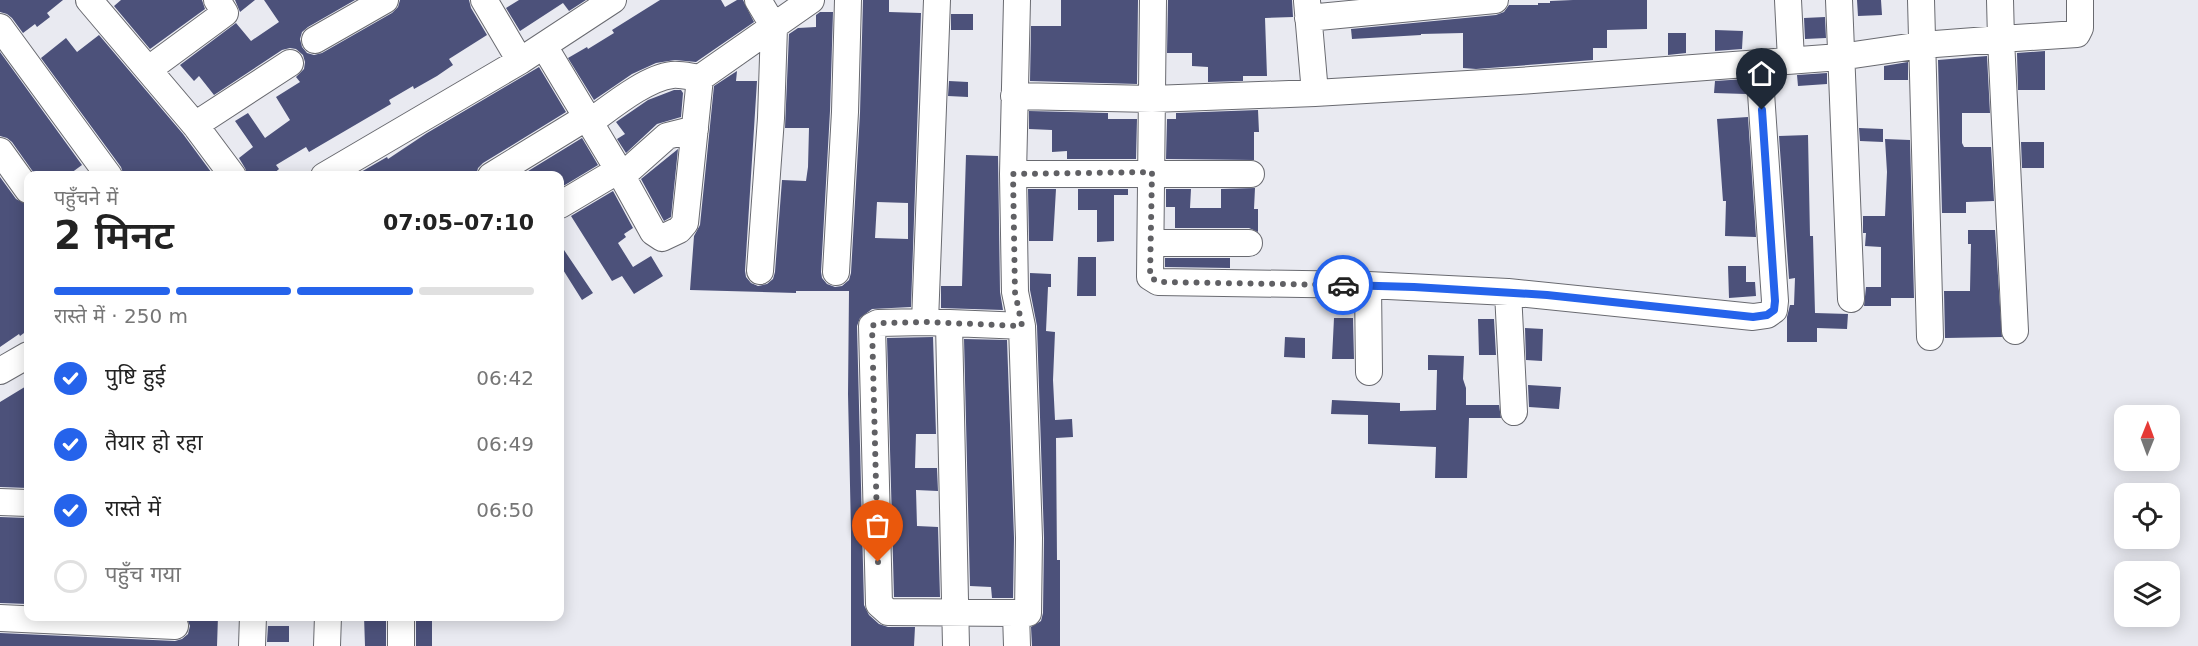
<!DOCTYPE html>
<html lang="hi">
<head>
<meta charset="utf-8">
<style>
	body { margin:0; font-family:"DejaVu Sans","Noto Sans Devanagari",sans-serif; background:#f2f2f2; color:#222; height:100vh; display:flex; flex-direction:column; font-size:22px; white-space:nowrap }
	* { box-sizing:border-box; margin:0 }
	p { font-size:20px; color:#767676 }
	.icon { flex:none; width:33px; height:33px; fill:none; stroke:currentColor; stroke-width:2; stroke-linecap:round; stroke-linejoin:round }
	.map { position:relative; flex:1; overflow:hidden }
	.panel { position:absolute; left:24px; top:171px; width:540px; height:450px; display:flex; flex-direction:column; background:#fff; border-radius:12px; box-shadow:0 3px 15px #0003 }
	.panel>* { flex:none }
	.needle { width:39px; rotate:1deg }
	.tools { position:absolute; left:2114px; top:405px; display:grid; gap:12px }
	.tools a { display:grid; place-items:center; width:66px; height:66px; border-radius:12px; background:#fff; box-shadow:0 3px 15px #0003; font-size:30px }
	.pin { position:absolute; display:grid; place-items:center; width:51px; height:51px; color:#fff; margin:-62px -26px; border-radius:50% 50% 50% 0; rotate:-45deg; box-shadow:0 0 6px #0007 }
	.pin .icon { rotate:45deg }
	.courier { position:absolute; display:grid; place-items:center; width:60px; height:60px; margin:-30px; border:4px solid #2563eb; border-radius:50%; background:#fff; color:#222; box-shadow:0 2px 8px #0007 }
	.headline em { font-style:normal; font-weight:600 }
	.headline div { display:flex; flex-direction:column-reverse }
	.headline { display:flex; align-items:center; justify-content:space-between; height:102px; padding:0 30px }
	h1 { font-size:39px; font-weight:600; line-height:45px }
	.bar { display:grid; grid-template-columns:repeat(4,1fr); gap:9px 6px; align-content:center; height:72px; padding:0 30px }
	.bar i { height:8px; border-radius:4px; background:#e0e0e0 }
	.bar .on { background:#2563eb }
	.bar p { grid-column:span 4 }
	ol { padding:0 30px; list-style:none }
	li { display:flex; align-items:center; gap:18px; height:66px }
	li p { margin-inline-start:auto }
	li .icon { padding:6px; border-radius:50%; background:#2563eb; color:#fff; stroke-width:4 }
	li:last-child { color:#767676 }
	li i { width:33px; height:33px; border:3px solid #e0e0e0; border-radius:50% }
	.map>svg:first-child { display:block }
	.building { fill:#4c517a; fill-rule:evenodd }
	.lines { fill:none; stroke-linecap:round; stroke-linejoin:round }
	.minor-casing { stroke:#696a70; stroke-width:28 }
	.minor { stroke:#fff; stroke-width:26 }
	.done { stroke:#606064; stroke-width:6; stroke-dasharray:0 10.8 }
	.route { stroke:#2563eb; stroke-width:8 }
</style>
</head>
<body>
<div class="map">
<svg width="2198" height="646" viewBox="0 0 2198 646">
	<rect width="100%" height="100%" fill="#e9eaf1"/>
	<!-- building -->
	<path class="building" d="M0,0H63L47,13L50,17L37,27L35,24L23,33L12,18L7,14L0,12Z
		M121,0H202L205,9L150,49L114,6Z
		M235,0H255L240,12Z
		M264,0H355L308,27L302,32L300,39L302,47L307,53L314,55L322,53L392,13L398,7L400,0H469L471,8L487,35L449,59L453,65L437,76L414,89L413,86L389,100L391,104L309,152L306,147L276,165L279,169L271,176H248L245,168L239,158L253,147L235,121L248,113L265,138L290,120L276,97L300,82L296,77L304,69L305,62L303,55L296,49L290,48L282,50L214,95L199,76L194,81L180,65L236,23L251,41L279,22Z
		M519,0H586L569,11L563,3L520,31L506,8Z
		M660,0H721L725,7L737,0H743L754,22L696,62L675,60L656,63L632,74L594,100L568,58L587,47L588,49L614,33L612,30Z
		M863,0H889V12L921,13L911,307L872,309L860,318L857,326L864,605L869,615L879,624L888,627H915L914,646H851V530L848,394L849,291H796V293L690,290L694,236L700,225L714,86L737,71L736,81H757L745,271L746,277L751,283L758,286L767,284L773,279L775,272L782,180L806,181L808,167L809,128H785L789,34L798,28L816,27V15L820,12H833L830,111L821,272L822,278L827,284L835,287L842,286L849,280L851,273L860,113ZM877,202L908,203V239L875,238Z
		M1061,0H1138L1137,84L1030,81L1031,26H1061Z
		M1168,0H1292L1293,17L1265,18L1267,76H1243V81L1208,82V67L1192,66V53H1167Z
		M1573,0H1647V29L1607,30V48H1593V60L1476,69L1463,68V33L1421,34V35L1352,39L1351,29L1496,15L1504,12L1509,5H1538V3H1550V1Z
		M1857,0H1881L1882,15L1858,16Z
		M951,14H973V30H951Z
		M1825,17L1826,38L1805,39L1804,18Z
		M1715,30L1743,31L1742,49L1715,51Z
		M1668,33H1686V53L1668,55Z
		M99,35L183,134L214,176H124L121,167L41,58L66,38L77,52Z
		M2045,51V90H2018L2017,53Z
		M0,52L82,165L67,176H36L12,142L7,138L0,136Z
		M1987,56L1990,113H1962V143L1964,147H1991L1994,201L1966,202V213H1942L1938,60Z
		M1908,62V80H1884V66Z
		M539,67L566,112L483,163L478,168L476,176H354L387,157L388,159L427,133Z
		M1827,73V84L1798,86L1797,75Z
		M1745,79L1746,94L1714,93L1715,81Z
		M949,81L968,82V97L948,96Z
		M674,90H681L683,93L681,117L657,124L626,153L617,139L625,134L616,122L648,100Z
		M1258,110L1259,132H1254V160L1166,159L1167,119H1176V113Z
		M1029,111L1108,113V119H1137L1136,159H1067V151L1052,152V130L1029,129Z
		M1748,117L1756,237L1725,236L1726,201H1723L1717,119Z
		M1859,128L1883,129V142L1860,141Z
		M1808,135L1810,236H1813L1815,313L1848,314L1847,329L1817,328V342H1787V317L1790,305H1794L1795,278L1789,279L1779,136Z
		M582,138L598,165L560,188V176H520Z
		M1885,139L1910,140L1914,298H1891V306H1864L1866,287H1881V247L1865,246L1866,233H1863V216H1885L1887,172Z
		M2021,142H2044V168H2022Z
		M678,149L671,217L664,221L641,179Z
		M966,155L998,156L1000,292L1003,310L941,308V286H962Z
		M0,177L16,199L28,205V330L20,336L19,334L0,347Z
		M1255,188L1254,209H1258V232L1249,228H1175V207H1166V189H1191L1190,208H1221V189Z
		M1028,189H1056L1053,241H1029Z
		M1078,189H1128V195H1114V241L1097,242V210H1078Z
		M613,191L633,228L624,234L626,237L618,243L633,267L651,256L663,276L634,294L622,276L612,281L571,216Z
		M1968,230H1995L2002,337L1945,338L1944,291H1970L1971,244H1968Z
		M564,250L593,293L582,300L560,265V253Z
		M1078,257H1096V296H1077Z
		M1165,258H1230V268L1165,267Z
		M1728,266H1746V282H1755L1756,296L1729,298Z
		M1030,273L1051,274V287H1048L1046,331L1055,332L1053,380L1055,420L1072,419L1073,437L1056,438L1057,560H1060V646H1032L1031,627L1041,621L1043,613L1044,538L1037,326L1030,290Z
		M1334,318H1353L1354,359H1332Z
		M1478,319H1494L1496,355H1479Z
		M1525,328L1543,329L1542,361L1526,360Z
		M933,337L936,434H916L915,468H937L938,491L916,490L917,526L938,527L940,597H894L887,338Z
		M1285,337L1305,338V358L1284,357Z
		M964,339L1007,340L1014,538L1013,598H992L991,587L970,586Z
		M1428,355L1464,356L1463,379L1466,388V405H1499L1501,418H1469L1467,478H1435L1436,447L1368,444V415L1331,414L1332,400L1400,403V411L1436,410L1437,370H1428Z
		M28,385V488L0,487V402Z
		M1528,385L1561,387L1559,409L1529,407Z
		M0,517L28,518V604L0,603Z
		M186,616H218L217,646H0V633L175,641L182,639L188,634L190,626Z
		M364,616H386V646H365Z
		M416,616H432V646H416Z
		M268,626H289V642H267Z"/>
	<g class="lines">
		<!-- minor casing -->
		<g class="minor-casing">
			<path id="minor" d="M89,0L195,125L233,176
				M484,0L520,61
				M758,0L774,27L771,118L760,271
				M1017,0L1013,174L1015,292L1022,326
				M1153,0L1150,277L1158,282L1368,285L1508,292L1753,317L1767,315L1774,310L1775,301L1759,63
				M1788,0L1791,60
				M1839,0L1851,299
				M1921,0L1930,337
				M2000,0L2001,39L2077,34L2080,28V0
				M1307,1L1315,93
				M1308,18L1495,0
				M0,27L109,176
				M315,40L385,0
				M544,46L622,176L653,232L662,238L679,230L685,223L700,78L811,0
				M149,69L225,13L217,0
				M1014,96L1152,99L1315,93L1519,81L1840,57L1922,45L2001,39L2015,331
				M590,122C611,107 646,78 672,75C681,74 691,77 700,78
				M195,125L290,63
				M0,151L28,190
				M1013,174H1251
				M324,176L520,61L613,0
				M491,176L587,117
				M622,176L667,136L695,129
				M560,205L617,171
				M1151,243H1249
				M836,272L845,112L848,0
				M1368,285L1369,372
				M1508,292L1514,412
				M925,322L937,0
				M949,324L956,646
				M0,371L28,355
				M0,502L28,503
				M1016,613L888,612L879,604L872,326L878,323L925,322L1022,326L1029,538L1028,613H1016L1017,646
				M0,618L175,626
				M252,646L253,616
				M327,646L328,616
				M401,646V616"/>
		</g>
		<!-- minor -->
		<use href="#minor" class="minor"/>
	</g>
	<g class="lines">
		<!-- done -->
		<path class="done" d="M878,562L872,326L878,323L925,322L1022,326L1015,292L1013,174L1152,172L1150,277L1158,282L1343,285"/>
		<!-- route -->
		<path class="route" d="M1343,285L1414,287L1547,295L1753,317L1767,315L1774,310L1775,301L1762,110"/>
	</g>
</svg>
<div class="tools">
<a><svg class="needle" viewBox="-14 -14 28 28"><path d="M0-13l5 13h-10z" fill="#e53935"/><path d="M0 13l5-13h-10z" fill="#767676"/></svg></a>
<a><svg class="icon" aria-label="locate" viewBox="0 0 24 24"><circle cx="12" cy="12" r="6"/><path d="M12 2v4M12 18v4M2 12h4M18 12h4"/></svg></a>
<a><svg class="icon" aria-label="layers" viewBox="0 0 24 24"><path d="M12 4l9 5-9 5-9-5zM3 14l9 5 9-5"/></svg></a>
</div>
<div class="pin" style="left:878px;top:562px;background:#ea580c"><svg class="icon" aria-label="bag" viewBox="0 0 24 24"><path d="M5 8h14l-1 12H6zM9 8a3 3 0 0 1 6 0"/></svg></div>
<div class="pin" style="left:1762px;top:110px;background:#1f2937"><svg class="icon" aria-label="home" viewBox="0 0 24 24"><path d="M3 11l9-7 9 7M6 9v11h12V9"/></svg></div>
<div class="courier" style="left:1343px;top:285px"><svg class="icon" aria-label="car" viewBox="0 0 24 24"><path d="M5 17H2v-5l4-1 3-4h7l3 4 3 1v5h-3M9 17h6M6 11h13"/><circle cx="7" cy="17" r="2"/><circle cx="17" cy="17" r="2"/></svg></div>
<section class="panel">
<div class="headline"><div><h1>2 मिनट</h1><p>पहुँचने में</p></div><em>07:05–07:10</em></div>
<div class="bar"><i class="on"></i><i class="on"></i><i class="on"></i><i></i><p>रास्ते में · 250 m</p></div>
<ol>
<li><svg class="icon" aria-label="check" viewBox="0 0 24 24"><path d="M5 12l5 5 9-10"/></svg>पुष्टि हुई<p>06:42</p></li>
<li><svg class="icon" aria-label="check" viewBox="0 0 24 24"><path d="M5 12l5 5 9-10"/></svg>तैयार हो रहा<p>06:49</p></li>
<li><svg class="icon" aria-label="check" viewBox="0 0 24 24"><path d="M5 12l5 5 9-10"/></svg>रास्ते में<p>06:50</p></li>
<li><i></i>पहुँच गया</li>
</ol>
</section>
</div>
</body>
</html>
